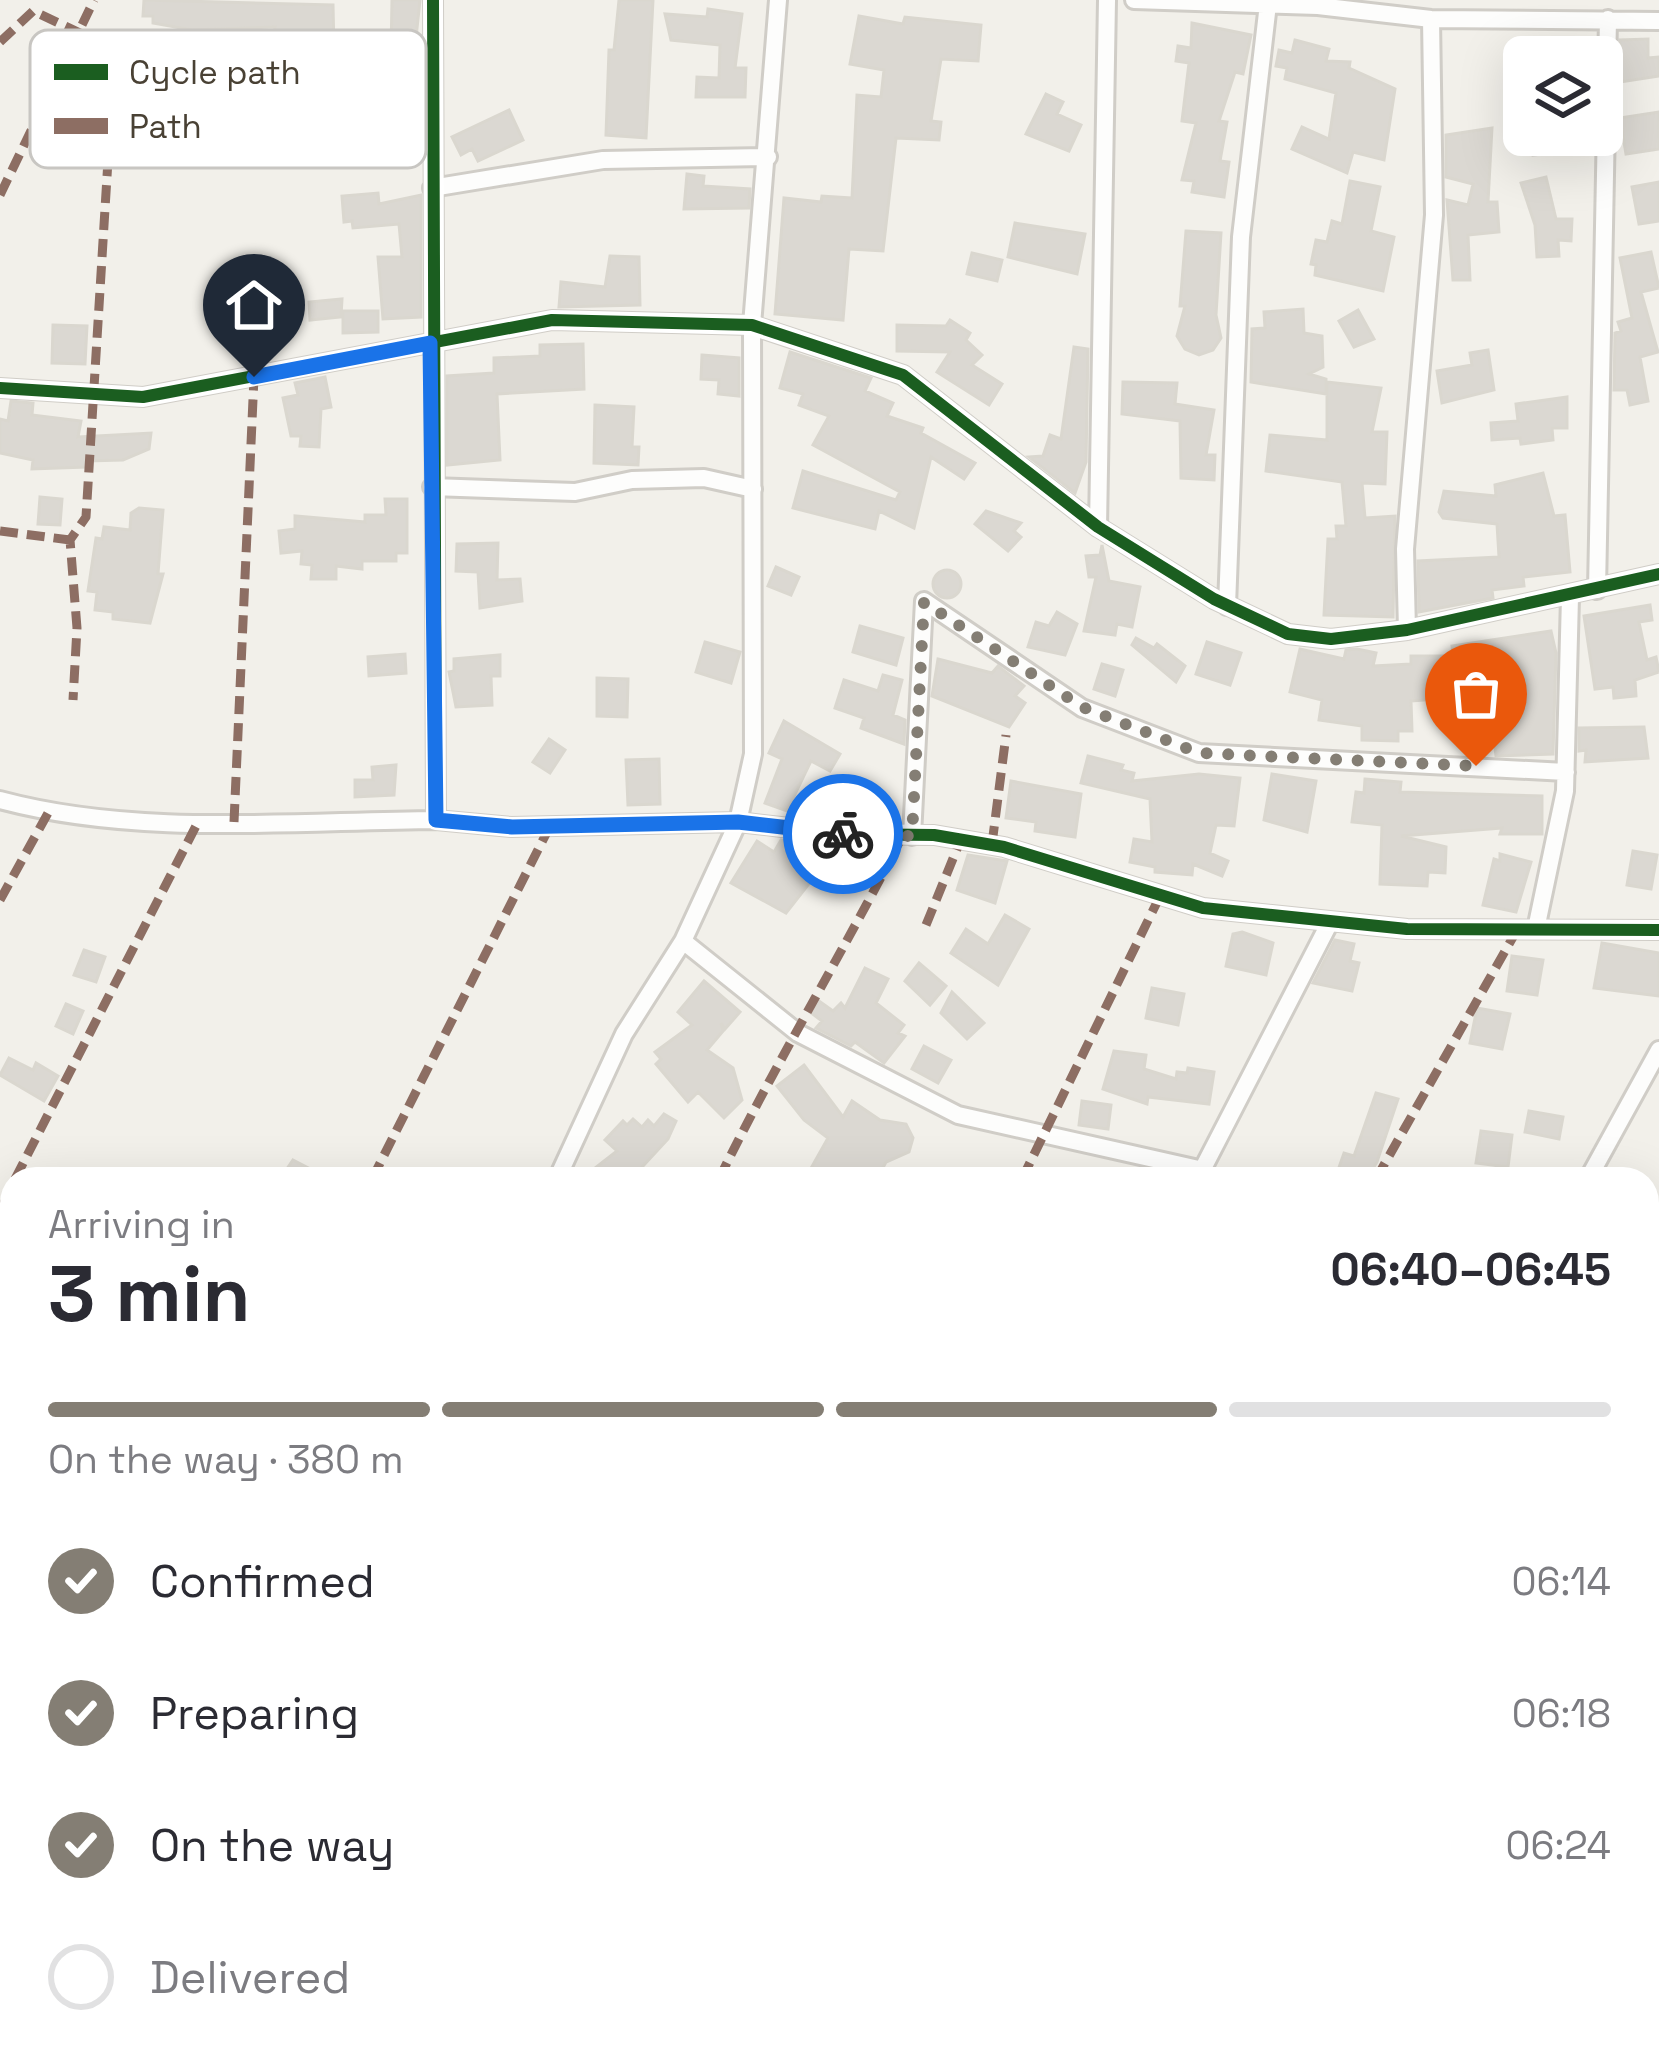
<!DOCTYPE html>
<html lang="en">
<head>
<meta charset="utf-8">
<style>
	body { margin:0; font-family:"Space Grotesk",sans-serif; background:#f2f2f3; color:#2b2b33; height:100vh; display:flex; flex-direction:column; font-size:45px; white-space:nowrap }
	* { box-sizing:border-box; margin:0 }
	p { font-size:39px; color:#7c7c81 }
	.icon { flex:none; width:66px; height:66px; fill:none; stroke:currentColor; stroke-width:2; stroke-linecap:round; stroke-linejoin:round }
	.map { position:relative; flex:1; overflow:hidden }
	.sheet { position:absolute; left:0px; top:1167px; width:1659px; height:900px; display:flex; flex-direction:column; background:#fff; border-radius:36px 36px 0 0; box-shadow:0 12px 48px #0002 }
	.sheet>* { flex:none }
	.controls { position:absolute; left:1503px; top:36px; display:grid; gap:24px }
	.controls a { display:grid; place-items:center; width:120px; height:120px; border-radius:18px; background:#fff; box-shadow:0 12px 48px #0002; font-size:60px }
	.pin { position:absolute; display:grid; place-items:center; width:102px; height:102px; color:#fff; margin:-123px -51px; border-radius:50% 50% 50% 0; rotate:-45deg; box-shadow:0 0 12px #0007 }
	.pin .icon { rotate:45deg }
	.courier { position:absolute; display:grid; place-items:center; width:120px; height:120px; margin:-60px; border:9px solid #1a73e8; border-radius:50%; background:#fff; color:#222; box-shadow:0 3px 15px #0007 }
	.headline em { font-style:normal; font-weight:800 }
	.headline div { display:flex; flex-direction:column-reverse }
	.headline { display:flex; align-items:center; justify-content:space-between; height:204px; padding:0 48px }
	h1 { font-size:78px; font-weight:800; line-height:90px }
	.bar { display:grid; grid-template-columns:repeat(4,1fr); gap:18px 12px; align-content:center; height:144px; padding:0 48px }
	.bar i { height:15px; border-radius:9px; background:#e1e1e2 }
	.bar .current { background:#847e74 }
	.bar p { grid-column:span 4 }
	ol { padding:0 48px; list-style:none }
	li { display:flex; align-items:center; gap:36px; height:132px }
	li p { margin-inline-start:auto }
	li .icon { padding:12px; border-radius:50%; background:#847e74; color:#fff; stroke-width:4 }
	li:last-child { color:#7c7c81 }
	li i { width:66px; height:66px; border:6px solid #e1e1e2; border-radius:50% }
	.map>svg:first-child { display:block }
	.building { fill:#dbd8d2; stroke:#dad7cf; stroke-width:3 }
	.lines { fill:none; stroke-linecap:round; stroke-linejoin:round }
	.street-casing { stroke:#d0cdc7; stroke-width:22 }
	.secondary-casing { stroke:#d2cdc0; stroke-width:30 }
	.street { stroke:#fdfdfc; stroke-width:16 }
	.secondary { stroke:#f7f5ee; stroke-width:24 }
	.quiet { stroke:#8d6e63; stroke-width:9; stroke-dasharray:18 9; stroke-linecap:butt }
	.cycleway-casing { stroke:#fff; stroke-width:20 }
	.cycleway { stroke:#1b5e20; stroke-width:12 }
	.done { stroke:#847e74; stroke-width:12; stroke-dasharray:0 21.6 }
	.route { stroke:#1a73e8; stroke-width:15 }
	.key { fill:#fff; stroke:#c8c6c2; stroke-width:3 }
	.key-label { font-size:33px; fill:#494134 }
</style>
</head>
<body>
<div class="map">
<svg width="1659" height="2067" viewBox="0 0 1659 2067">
	<rect width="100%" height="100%" fill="#f2f0ea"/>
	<!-- building -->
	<path class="building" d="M144,0L333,5L334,50L391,52L392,0H420L413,66H420L421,93L354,90L355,66L311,64L312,42L274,40L275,27L192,30L153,23V16H143Z
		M619,0H653L646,138L606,135L609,50H614Z
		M708,9L742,14L735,68H746L745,97H696L697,77L719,78L720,45L671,40L665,14L707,17Z
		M859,16L903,24L905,17L981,25L978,61L941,59L931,121L941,122L939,140L896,138L883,251L849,249L843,320L775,314L784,198L821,202L822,196L852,198L857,95L881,97L884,70L850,64Z
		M1192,23L1251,35L1243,74L1235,72L1219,121L1227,122L1220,161L1229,162L1224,197L1192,192L1194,181L1182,180L1196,123L1182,121L1189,63L1176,61L1178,46L1191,48Z
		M1648,39V58L1659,57V76L1620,82V40Z
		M1295,40L1329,49L1326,61L1350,62L1349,68L1395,89L1384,160L1353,152L1347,173L1292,149L1302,127L1329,139L1336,93L1285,79L1287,68L1276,66L1279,50L1292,53Z
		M1046,94L1063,102L1057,114L1081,125L1069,151L1026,134Z
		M509,110L523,140L478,161L472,149L461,155L452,137Z
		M1659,112V149L1626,154L1620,118Z
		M1492,128L1488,202H1497L1499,232L1468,235L1470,280H1453L1447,200L1468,205L1473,184L1446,177V135Z
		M1530,135H1557L1559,152L1533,155Z
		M687,174L704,176L703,186L750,189L749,208L684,209Z
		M1546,177L1556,219H1572L1571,241L1558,240L1559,256L1537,257L1535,225L1521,183Z
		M1350,181L1380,187L1371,231L1394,237L1383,291L1315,275L1316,265L1311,264L1316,240L1327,242L1332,221L1342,224Z
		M1659,182V221L1639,224L1632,187Z
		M378,193L379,204L421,195V317L383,319L378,257H402L399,224L353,228L352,221L344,222L342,196Z
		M1015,223L1085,234L1077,274L1008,257Z
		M1186,231L1221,233L1216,315L1221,338L1213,350L1199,355L1185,349L1177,336L1185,306H1180Z
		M1651,252L1659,288L1641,292L1658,352L1640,357L1648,401L1630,405L1627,390H1614L1615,333L1621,331L1618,322L1632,318L1620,258Z
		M972,253L1002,260L997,281L967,274Z
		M610,256L639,257L640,305L559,307L561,282L605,287Z
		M342,299L341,317L310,320L309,302Z
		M1303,309L1304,333L1322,336L1323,367L1309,374L1326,379V394L1251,382L1252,329L1265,328L1264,312Z
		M1358,310L1374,339L1354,347L1339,321Z
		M343,311H378V332L343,333Z
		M950,320L970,333L966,340L982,355L972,365L1002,384L989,405L937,372L950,352L897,351V325L946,326Z
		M53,325L87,326L85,364L52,363Z
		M583,344L584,389L497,394L500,460L447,465V376L494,373V358L540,356V345Z
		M1074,347L1088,349L1086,462L1075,493L1029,457L1043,456L1050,435L1061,439Z
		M1488,350L1494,390L1442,403L1437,371L1472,365L1470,353Z
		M790,352L871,378L865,391L893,403L887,416L923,428L921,433L975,463L964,479L931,457L914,528L879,511L875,529L793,508L803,471L896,500L900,492L813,445L829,416L799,405L803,394L780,388Z
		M702,355L739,358V396L718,394L719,380L701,379Z
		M325,377L331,407L321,409L319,447L300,446L301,436H291L283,398L298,395L295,383Z
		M1123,382L1177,383L1175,404L1214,410L1206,455H1215L1214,480L1181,478L1180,421L1122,414Z
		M1327,382L1381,388L1372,432H1387L1385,484L1362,483L1365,518L1395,516L1393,617L1324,615L1328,539H1337L1336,526H1346L1342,482L1266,471L1270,435L1327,440Z
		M1567,397V428H1552L1553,440L1521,444L1520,438L1492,440L1491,423L1518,421L1516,404Z
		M11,401L33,403L32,415L81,421L78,437L151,433L149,449L123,460L86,461V467L32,469L33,460L0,453V419L8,421Z
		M595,405L634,407L632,447H639L638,465L594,463Z
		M1543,473L1554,516L1565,515L1570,572L1523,577L1524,586L1492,590L1493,598L1419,612L1418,561L1499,557L1497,524L1443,518L1439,512L1444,491L1496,496L1495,485Z
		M40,497L62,499L60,525L38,524Z
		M385,499H407V553H396V561H362V569L336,566V579H311L312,565L301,564L302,551L281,553L279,531L295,529V516L365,522V515H386Z
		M139,508L163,510L158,574H163L150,623L113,619V612L95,610L97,592L88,591L96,538L102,539L104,527L130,530L131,513Z
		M986,511L1021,523L1014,531L1021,537L1008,551L975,524Z
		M498,543L497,580L520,579L522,601L480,608L478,572L456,571L457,544Z
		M1102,545L1109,581L1140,587L1132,627L1117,624L1115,635L1084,631L1096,577H1089L1086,556L1100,555Z
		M776,567L799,577L791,595L768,586Z
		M933 584a14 14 0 1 1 28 0a14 14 0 1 1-28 0Z
		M1650,605L1652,620L1639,622L1647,660L1656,657L1659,672L1635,680L1636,696L1614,698L1613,687L1595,689L1584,616Z
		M1057,612L1077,624L1065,655L1028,647L1036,622L1049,626Z
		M860,626L903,638L896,665L853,652Z
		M1551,631L1556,653L1553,754L1496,756L1488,695L1411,701L1412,731H1398V741L1362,740V726L1319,720L1322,700L1290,692L1300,649L1344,659L1346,650L1357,649L1376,653L1373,666L1411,664V656H1453L1452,646Z
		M1136,638L1154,648L1157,644L1185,666L1176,682L1132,645Z
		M705,642L740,652L731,683L696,672Z
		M1207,642L1241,653L1230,685L1196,674Z
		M405,654L406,673L369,676L368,657Z
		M500,655V676H491L492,705L456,707L449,672L454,671V659Z
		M938,659L992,673L998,666L1024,686L1015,696L1025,703L1009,727L932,696Z
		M1102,664L1123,670L1115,696L1094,689Z
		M883,675L902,680L893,715L905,720L904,744L861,728L864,718L835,708L844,680L878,691Z
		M597,678L628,679L627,717L597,716Z
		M784,721L840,754L830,771L811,761L787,811L765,803L782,759L769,753Z
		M1644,727L1648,758L1585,762L1586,750L1579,751V728Z
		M549,739L565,750L550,773L533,762Z
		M1088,756L1123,765L1121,770L1134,773L1132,781L1199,774L1240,778L1234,826L1216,825L1210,853L1228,861L1222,876L1193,864L1192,875L1155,872V867L1130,862L1134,839L1152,842L1150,799L1081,783Z
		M659,759L660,804L628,805L626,760Z
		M396,765L394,795L355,797V780H373L372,767Z
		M1272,774L1316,781L1307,832L1264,820Z
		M1365,779L1401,782L1400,792L1542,796V834H1500L1502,828L1401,836L1446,847L1445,873L1428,872L1427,886L1380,884L1382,825L1352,822L1356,792L1364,793Z
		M1011,781L1081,794L1075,837L1035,831L1036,822L1006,818Z
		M781,840L803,846L822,867L786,913L731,883L757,841L774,852Z
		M1633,851L1657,855L1651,889L1627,885Z
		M1500,854L1531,862L1516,912L1483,905L1494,859L1500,861Z
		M968,855L1007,861L995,903L957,890Z
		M1005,915L1029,929L998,985L951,953L966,929L988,944Z
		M1242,932L1273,943L1266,975L1226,966L1233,934Z
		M1335,940L1354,944L1350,961L1359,963L1352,991L1313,983Z
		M1602,943L1659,953V996L1594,988Z
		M84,950L105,957L96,982L74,975Z
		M1512,956L1543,960L1537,995L1507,991Z
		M919,963L946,986L930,1005L905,981Z
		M865,968L888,979L876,1003L904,1025L898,1033L905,1036L884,1063L855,1042L851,1046L816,1028L822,1021L810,1012L819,1001L833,1011L841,1003L845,1008Z
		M704,981L740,1012L725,1029L721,1023L723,1031L707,1050L733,1068L742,1100L724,1118L698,1092L688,1102L656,1064L661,1059L655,1052L692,1025L678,1012Z
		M1152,988L1184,994L1178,1025L1146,1018Z
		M952,992L984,1023L967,1039L941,1013Z
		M66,1004L83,1011L73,1034L56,1026Z
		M1477,1008L1510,1014L1502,1049L1470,1043Z
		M924,1046L951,1060L938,1083L912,1069Z
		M1114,1051L1146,1055L1144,1069L1176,1079L1177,1072L1187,1073L1188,1068L1214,1072L1209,1104L1148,1097L1147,1104L1103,1089Z
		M9,1058L33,1070L36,1063L58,1076L44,1101L0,1075Z
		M804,1065L843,1117L852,1101L880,1120L906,1124L913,1138L909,1152L886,1162L877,1179H805L828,1138L804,1120L777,1086Z
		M1376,1093L1398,1099L1377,1162L1367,1179H1335L1344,1153L1354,1156Z
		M1082,1101L1111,1105L1108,1129L1079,1125Z
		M1529,1111L1563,1117L1559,1139L1525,1132Z
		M664,1114L676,1121L668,1139L631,1179H581L617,1151L605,1140L623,1121L627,1125L633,1119L642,1127L648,1120L654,1126Z
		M1481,1131L1512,1135L1508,1167L1476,1163Z
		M293,1160L330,1179H280Z"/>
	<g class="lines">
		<!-- street casing -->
		<g class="street-casing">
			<path id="street" d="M433,0L436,820L511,827L738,822L841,834L934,835L1004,847L1203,908L1407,929L1659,930
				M1134,0L1318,6L1431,19L1659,21
				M432,188L603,160L768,157
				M0,388L143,397L552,320L752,325L903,375L1098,527L1214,599L1288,634L1331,639L1407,630L1659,574
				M432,487L575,492L632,480L704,478L753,489
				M1098,527L1107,0
				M1597,590L1608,19
				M1227,606L1241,237L1268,4
				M1407,630L1405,549L1434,215L1431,19
				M0,800C138,837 293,821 436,820
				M912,836L924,601L1082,708L1199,753L1566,772
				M1536,929L1565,791L1570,597
				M683,941L798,1033L958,1115L1203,1170
				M1198,1178L1330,922
				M557,1179L624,1034L683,941L738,822L753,754L752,325L778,0
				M1588,1179L1659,1050
				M0,1509L12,1522
				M1647,1724L1659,1715
				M1647,1935L1659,1928
				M1647,1990L1659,2008
				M1087,2055L1096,2067
				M1163,2067L1180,2055
				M1464,2067L1481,2055"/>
		</g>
		<!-- secondary casing -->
		<g class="secondary-casing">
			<path id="secondary" d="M1647,1397L1659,1387
				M0,1702L12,1704"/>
		</g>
		<!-- street -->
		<use href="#street" class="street"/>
		<!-- secondary -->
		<use href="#secondary" class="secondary"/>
		<!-- quiet -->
		<path class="quiet" d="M0,42L33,11L112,48L114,63L86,517L70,540L77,628L73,700
			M0,195L94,0
			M0,531L70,540
			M234,822L254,377
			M992,844L1006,735
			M0,900L48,813
			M926,925L961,839
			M15,1179L198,822
			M372,1179L551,824
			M719,1179C776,1062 844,951 903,835
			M1022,1179L1160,896
			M1376,1179L1517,930
			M0,1213L12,1185
			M0,1851L12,1858
			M253,2055L267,2067
			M387,2067L395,2055"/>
		<!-- cycleway casing -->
		<g class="cycleway-casing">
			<path id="cycleway" d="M433,0L436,820L511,827L738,822L841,834L934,835L1004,847L1203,908L1407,929L1659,930
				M0,388L143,397L552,320L752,325L903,375L1098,527L1214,599L1288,634L1331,639L1407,630L1659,574"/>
		</g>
		<!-- cycleway -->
		<use href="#cycleway" class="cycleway"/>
	</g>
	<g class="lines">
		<!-- done -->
		<path class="done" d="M843,834L912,836L924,602L1082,707L1199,753L1476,766"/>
		<!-- route -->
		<path class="route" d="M254,377L430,343L436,820L512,827L738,822L843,834"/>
	</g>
	<!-- legend -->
	<rect x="30" y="30" width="396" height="138" rx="18" class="key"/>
	<rect x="54" y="64" width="54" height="16" fill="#1b5e20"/>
	<rect x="54" y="118" width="54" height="16" fill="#8d6e63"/>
	<g class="key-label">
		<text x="129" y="84">Cycle path</text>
		<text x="129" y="138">Path</text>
	</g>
</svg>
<div class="controls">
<a><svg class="icon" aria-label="layers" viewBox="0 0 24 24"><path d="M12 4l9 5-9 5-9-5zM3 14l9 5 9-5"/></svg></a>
</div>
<div class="pin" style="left:1476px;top:766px;background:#ea580c"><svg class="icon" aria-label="bag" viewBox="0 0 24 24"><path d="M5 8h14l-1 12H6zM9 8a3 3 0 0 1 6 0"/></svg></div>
<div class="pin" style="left:254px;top:377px;background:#1f2937"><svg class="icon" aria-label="home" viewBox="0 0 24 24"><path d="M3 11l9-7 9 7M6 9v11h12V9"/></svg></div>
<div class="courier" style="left:843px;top:834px"><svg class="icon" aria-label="bike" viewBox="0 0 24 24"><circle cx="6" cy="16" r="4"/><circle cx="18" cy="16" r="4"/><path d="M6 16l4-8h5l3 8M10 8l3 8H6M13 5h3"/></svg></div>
<section class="sheet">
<div class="headline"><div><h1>3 min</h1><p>Arriving in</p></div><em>06:40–06:45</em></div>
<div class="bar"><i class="current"></i><i class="current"></i><i class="current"></i><i></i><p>On the way · 380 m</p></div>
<ol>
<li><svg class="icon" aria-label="check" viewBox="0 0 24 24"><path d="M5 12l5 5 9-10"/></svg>Confirmed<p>06:14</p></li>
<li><svg class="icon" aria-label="check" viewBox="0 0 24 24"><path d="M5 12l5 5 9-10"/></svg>Preparing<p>06:18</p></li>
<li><svg class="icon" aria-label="check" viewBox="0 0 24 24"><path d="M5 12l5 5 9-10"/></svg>On the way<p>06:24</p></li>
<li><i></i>Delivered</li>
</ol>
</section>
</div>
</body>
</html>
